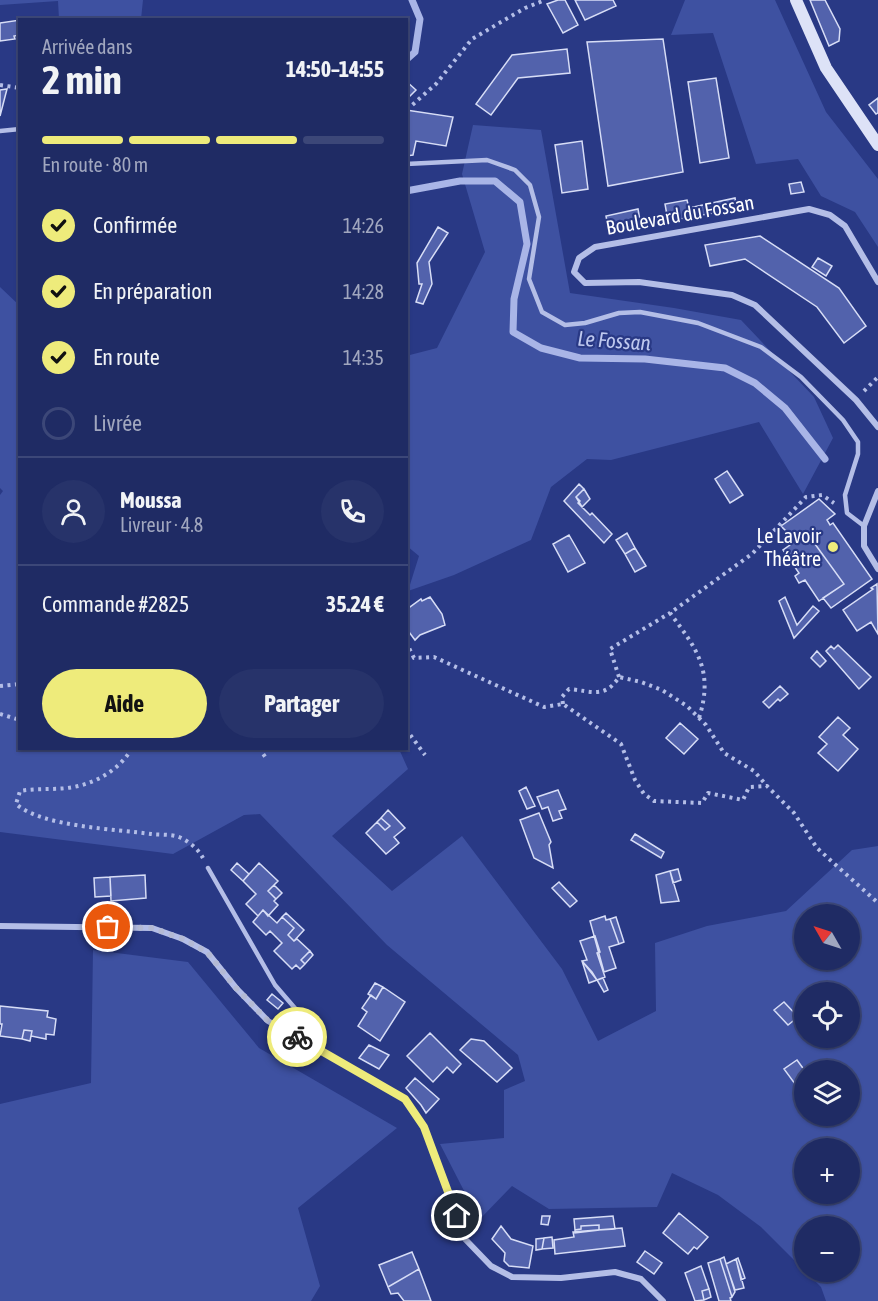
<!DOCTYPE html>
<html lang="fr">
<head>
<meta charset="utf-8">
<style>
	body { margin:0; font-family:"Asap Condensed",sans-serif; background:#27336a; color:#f1f3f6; height:100vh; display:flex; flex-direction:column; font-size:22px; white-space:nowrap }
	* { box-sizing:border-box; margin:0 }
	p { font-size:20px; color:#a1a7bf }
	.icon { flex:none; width:33px; height:33px; fill:none; stroke:currentColor; stroke-width:2; stroke-linecap:round; stroke-linejoin:round }
	.map { position:relative; flex:1; overflow:hidden }
	.drawer { position:absolute; left:18px; top:18px; width:390px; height:732px; display:flex; flex-direction:column; background:#1f2b64; border-radius:0px; box-shadow:0 2px 4px #0004,0 0 0 2px #3c4778 }
	.drawer>* { flex:none }
	.needle { width:39px; rotate:309deg }
	.controls { position:absolute; left:794px; top:904px; display:grid; gap:12px }
	.controls a { display:grid; place-items:center; width:66px; height:66px; border-radius:50%; background:#1f2b64; box-shadow:0 2px 4px #0004,0 0 0 2px #3c4778; font-size:30px }
	.pin { position:absolute; display:grid; place-items:center; width:51px; height:51px; color:#fff; margin:-26px; border:3px solid #fff; border-radius:50%; box-shadow:0 2px 6px #0007 }
	.courier { position:absolute; display:grid; place-items:center; width:60px; height:60px; margin:-30px; border:4px solid #eeeb7b; border-radius:50%; background:#fff; color:#222; box-shadow:0 2px 8px #0007 }
	.headline em { font-style:normal; font-weight:700 }
	.headline div { display:flex; flex-direction:column-reverse }
	.headline { display:flex; align-items:center; justify-content:space-between; height:102px; padding:0 24px }
	h1 { font-size:39px; font-weight:700; line-height:45px }
	.bar { display:grid; grid-template-columns:repeat(4,1fr); gap:9px 6px; align-content:center; height:72px; padding:0 24px }
	.bar i { height:8px; border-radius:4px; background:#3c4778 }
	.bar .active { background:#eeeb7b }
	.bar p { grid-column:span 4 }
	.line { display:flex; align-items:center; gap:15px; padding:0 24px; border-top:2px solid #3c4778 }
	.line div { flex:1 }
	.round { display:grid; place-items:center; flex:none; width:63px; height:63px; border-radius:32px; background:#27336a }
	ol { padding:0 24px; list-style:none }
	li { display:flex; align-items:center; gap:18px; height:66px }
	li p { margin-inline-start:auto }
	li .icon { padding:6px; border-radius:50%; background:#eeeb7b; color:#111; stroke-width:4 }
	li:last-child { color:#a1a7bf }
	li i { width:33px; height:33px; border:3px solid #3c4778; border-radius:50% }
	.action { display:flex; gap:12px; margin-top:auto; padding:12px 24px }
	.action a { flex:1; height:69px; border-radius:36px; background:#eeeb7b; color:#111; font-size:24px; font-weight:700; line-height:69px; text-align:center }
	.action a+a { background:#27336a; color:#f1f3f6 }
	.map>svg:first-child { display:block }
	.green { fill:#3e51a1; fill-rule:evenodd }
	.lines { fill:none; stroke-linecap:round; stroke-linejoin:round }
	.stream { stroke:#a9b5e7; stroke-width:7 }
	.building { fill:#5262ac; stroke:#d7ddf6; stroke-width:1.5 }
	.path { stroke:#b4bee7; stroke-width:4; stroke-dasharray:3 4.5; stroke-linecap:butt }
	.lane { stroke:#b4bee7; stroke-width:4.5 }
	.street { stroke:#b4bee7; stroke-width:6 }
	.secondary { stroke:#dde2f7; stroke-width:12 }
	.done { stroke:#b4bad4; stroke-width:6; stroke-dasharray:0 10.8 }
	.route { stroke:#eeeb7b; stroke-width:8 }
	.poi-dot { fill:#eeeb7b; stroke:#293985; stroke-width:2 }
	.labels { text-anchor:middle; stroke-width:4.5; stroke-linejoin:round; paint-order:stroke }
	.street-label { font-size:20px; fill:#fff; stroke:#293985 }
	.poi-label { font-size:20px; fill:#fff; stroke:#293985; text-anchor:end }
	.water-label { font-size:21px; font-style:italic; fill:#bfc9ef; stroke:#293985 }
</style>
</head>
<body>
<div class="map">
<svg width="878" height="1301" viewBox="0 0 878 1301">
	<rect width="100%" height="100%" fill="#293985"/>
	<!-- green -->
	<path class="green" d="M0,0H143L141,19H59L58,1L0,5Z
		M685,0H775L826,112L878,179V247L855,212L821,196L798,159L756,164L713,33L671,35Z
		M473,125L541,130L570,293L674,308L741,320L814,397L833,438L803,494L759,422L611,460L587,459L551,487L531,540L454,575L408,591L419,556L407,546L406,356L437,348L485,252L462,174Z
		M0,287L20,306V748L399,749L408,769L332,836L392,891L462,836L562,969L598,1041L656,1011L655,943L707,926L786,911L852,850L878,846V1301H826L821,1287L806,1272H849V1227H804V1270L761,1227L718,1195L672,1173L657,1207L549,1209L512,1186L479,1220L440,1144L504,1138V1090L525,1081L518,1055L387,945L260,814L244,815L173,854L0,832V495L3,491L0,488ZM804,915H849V960H804ZM804,993H849V1038H804ZM804,1071H849V1116H804ZM804,1149H849V1194H804Z
		M93,950L188,962L259,1048L397,1128L298,1208L320,1286L311,1301H0V1104L91,1083Z"/>
	<g class="lines">
		<!-- stream -->
		<path class="stream" d="M406,60L415,52L420,19L412,0
			M406,191L460,181H495L520,202L527,244L514,299L513,332L541,348L580,358L645,359L725,368L755,383L785,408L825,459"/>
	</g>
	<!-- building -->
	<path class="building" d="M558,0H565L578,25L563,33L547,4Z
		M575,0H613L616,6L585,20Z
		M810,0H825L840,29L839,41L829,46Z
		M20,20V35L14,36L15,39L0,41V23Z
		M663,39L683,172L608,186L587,42Z
		M567,49L570,73L518,78L491,115L476,104L512,55Z
		M716,78L729,158L700,163L688,82Z
		M406,81L416,90L406,100Z
		M7,89L0,116V90Z
		M878,98V113L876,114L869,105Z
		M406,110L453,117L446,146L416,141L413,155L406,156Z
		M582,141L588,189L562,193L555,145Z
		M801,182L804,192L791,194L789,184Z
		M735,198L737,209L668,221L665,204L687,200L689,208Z
		M638,209L641,226L609,232L606,216Z
		M438,227L448,233L429,262L432,284L423,304L416,302L422,284H419L417,263Z
		M760,236L839,288L866,326L844,343L817,307L745,259L710,266L705,245Z
		M818,258L832,266L826,276L812,267Z
		M727,471L743,495L730,503L715,479Z
		M579,484L584,489L576,497L580,501L578,503L590,515L592,513L612,534L604,543L564,501Z
		M584,489L590,499L582,507L576,497Z
		M819,499L835,514L827,520L830,525L833,523L872,579L831,608L823,598L844,584L807,533L796,541L781,526Z
		M627,533L635,548L625,554L616,540Z
		M807,533L844,584L819,601L805,580L799,583L795,576L799,573L783,550Z
		M569,535L585,563L568,572L553,544Z
		M635,548L646,566L635,572L625,554Z
		M877,584L878,634L871,622L857,631L843,610L873,589L871,588Z
		M430,597L442,614L445,625L420,635L415,640L406,628V610L421,599L422,601Z
		M785,597L797,625L813,606L819,611L794,638L779,601Z
		M838,645L871,677L859,689L826,651L831,646L834,649Z
		M817,651L826,661L820,667L811,658Z
		M780,686L788,694L780,701L778,699L769,708L763,702Z
		M838,717L850,728L843,735L858,749L838,771L818,753L827,744L819,737Z
		M680,723L698,739L684,754L666,738Z
		M526,787L535,806L527,809L519,791Z
		M558,790L566,809L559,811L562,818L553,821L548,807L542,809L537,797Z
		M388,810L405,828L394,837L399,843L386,854L366,833L377,822L385,830L390,826L381,818Z
		M539,813L551,842L549,845L553,868L534,858L520,820Z
		M381,818L390,826L385,830L377,822Z
		M635,834L664,852L661,858L631,840Z
		M237,863L249,874L243,881L231,870Z
		M259,863L278,881L268,891L276,899L274,901L278,905L268,916L263,910L258,916L246,904L256,894L243,881Z
		M678,869L681,880L673,883L670,871Z
		M670,871L679,901L661,903L656,875Z
		M145,875L146,898L111,901L110,877Z
		M110,877L111,896L95,897L94,878Z
		M559,882L577,901L570,907L552,888Z
		M274,885L282,893L276,899L268,891Z
		M263,910L277,923L282,917L294,928L288,935L294,941L297,939L310,951L301,960L305,964L300,969L296,965L292,969L274,951L282,943L270,931L266,935L253,922Z
		M286,913L304,930L294,941L288,935L294,928L282,917Z
		M605,916L606,920L610,919L619,944L609,947L616,968L604,972L590,921Z
		M616,917L624,942L619,944L610,919Z
		M595,936L600,952L597,953L605,977L597,980L582,961L587,960L580,941Z
		M310,951L313,955L305,964L301,960Z
		M582,961L592,972L597,980L589,983Z
		M603,978L608,990L604,992L597,980Z
		M375,983L383,987L376,999L368,994Z
		M383,987L405,1002L380,1041L358,1026L367,1012L362,1008L371,995L376,999Z
		M272,994L283,1003L278,1009L267,1000Z
		M784,1002L798,1017L788,1025L774,1010Z
		M0,1006L48,1011L47,1017L56,1019L54,1035L46,1034V1039L31,1036L32,1031L24,1030L22,1039L0,1036L2,1024H0Z
		M24,1030L32,1031L30,1041L22,1039Z
		M430,1033L461,1064L453,1073L447,1067L433,1082L407,1056Z
		M471,1039L484,1041L512,1068L497,1082L460,1050Z
		M369,1045L389,1055L379,1069L359,1058Z
		M797,1060L805,1071L804,1091L798,1088L784,1069Z
		M415,1078L439,1099L426,1113L421,1105L406,1088Z
		M679,1213L708,1237L697,1249L694,1247L688,1254L663,1233Z
		M542,1216H550L548,1225L541,1224Z
		M613,1216L615,1229L599,1230V1225L581,1226V1229L575,1230L574,1219Z
		M599,1225V1230L575,1233V1230L581,1229V1226Z
		M501,1226L511,1239L533,1246L529,1268L509,1266L504,1261L505,1253L492,1239Z
		M622,1228L625,1246L555,1254L554,1240L574,1237L573,1232Z
		M552,1237L553,1248L542,1249L544,1238Z
		M544,1238L542,1249L536,1250V1239Z
		M645,1251L662,1263L654,1274L637,1262Z
		M412,1252L419,1269L388,1287L379,1265Z
		M724,1257L735,1292L732,1297L720,1259Z
		M738,1258L745,1278L741,1280L736,1259Z
		M720,1259L732,1297L730,1298L731,1301H719L708,1263Z
		M736,1259L744,1288L735,1290L726,1264Z
		M701,1266L709,1289L702,1291L704,1300L695,1301L685,1273Z
		M419,1269L431,1301H404L398,1293L391,1294L388,1287Z
		M709,1289L711,1297L704,1300L702,1291Z"/>
	<g class="lines">
		<!-- path -->
		<path class="path" d="M0,85L20,88
			M406,106L410,107L436,84L472,39L525,8L545,0
			M864,391L878,377
			M406,642L414,658L434,657L544,707L563,704L621,744L635,780L644,794L654,801L702,803L708,793L743,800L749,787L767,786L794,813L817,848L878,903
			M619,677L610,649L670,613
			M0,686L20,684
			M563,704L562,697L569,689C591,691 605,699 619,677L641,682L662,690L687,706L706,725L724,753L754,771L767,786
			M0,714L20,720
			M699,718C714,671 697,649 670,613L752,554L806,497L822,495L834,503
			M406,729L425,755
			M132,748C119,771 93,785 67,788C51,790 36,788 20,791L16,804C42,827 116,829 151,834C160,835 171,834 179,837C190,842 198,849 203,858
			M259,748L266,758"/>
		<!-- lane -->
		<path class="lane" d="M0,131L20,129
			M406,164L487,160L515,170L530,185L539,217L529,279L542,312L565,325L585,323L619,313L640,312L698,323L761,347L801,377L843,420L858,442V454L845,495L847,513L864,526
			M208,868L275,985L306,1021V1042"/>
		<!-- street -->
		<path class="street" d="M878,282L845,226L830,215L809,209L595,247L579,258L574,272L585,283L639,282L732,295L755,305L856,400L878,427
			M878,491L864,526V546L878,569
			M0,926L152,928L183,939L207,952L236,988L268,1021L405,1099L424,1127L465,1239L491,1266L512,1277L561,1278L615,1272L641,1279L663,1301"/>
		<!-- secondary -->
		<path class="secondary" d="M796,0L826,68L878,145"/>
	</g>
	<g class="lines">
		<!-- done -->
		<path class="done" d="M108,927L152,928L183,939L207,952L236,988L268,1021L297,1037"/>
		<!-- route -->
		<path class="route" d="M297,1037L405,1099L424,1127L457,1216"/>
	</g>
	<!-- markers -->
	<circle class="poi-dot" cx="833" cy="547" r="6"/>
	<g class="labels">
		<!-- street labels -->
		<g class="street-label">
			<text transform="translate(680 215) rotate(-10)" y="7">Boulevard du Fossan</text>
		</g>
		<!-- poi labels -->
		<g class="poi-label">
			<text x="821" y="543">Le Lavoir<tspan x="821" dy="23">Théâtre</tspan></text>
		</g>
		<!-- water labels -->
		<g class="water-label">
			<text transform="translate(614 341) rotate(4)" y="7">Le Fossan</text>
		</g>
	</g>
</svg>
<div class="controls">
<a><svg class="needle" viewBox="-14 -14 28 28"><path d="M0-13l5 13h-10z" fill="#e53935"/><path d="M0 13l5-13h-10z" fill="#a1a7bf"/></svg></a>
<a><svg class="icon" aria-label="locate" viewBox="0 0 24 24"><circle cx="12" cy="12" r="6"/><path d="M12 2v4M12 18v4M2 12h4M18 12h4"/></svg></a>
<a><svg class="icon" aria-label="layers" viewBox="0 0 24 24"><path d="M12 4l9 5-9 5-9-5zM3 14l9 5 9-5"/></svg></a>
<a>+</a>
<a>−</a>
</div>
<div class="pin" style="left:108px;top:927px;background:#ea580c"><svg class="icon" aria-label="bag" viewBox="0 0 24 24"><path d="M5 8h14l-1 12H6zM9 8a3 3 0 0 1 6 0"/></svg></div>
<div class="pin" style="left:457px;top:1216px;background:#1f2937"><svg class="icon" aria-label="home" viewBox="0 0 24 24"><path d="M3 11l9-7 9 7M6 9v11h12V9"/></svg></div>
<div class="courier" style="left:297px;top:1037px"><svg class="icon" aria-label="bike" viewBox="0 0 24 24"><circle cx="6" cy="16" r="4"/><circle cx="18" cy="16" r="4"/><path d="M6 16l4-8h5l3 8M10 8l3 8H6M13 5h3"/></svg></div>
<section class="drawer">
<div class="headline"><div><h1>2 min</h1><p>Arrivée dans</p></div><em>14:50–14:55</em></div>
<div class="bar"><i class="active"></i><i class="active"></i><i class="active"></i><i></i><p>En route · 80 m</p></div>
<ol>
<li><svg class="icon" aria-label="check" viewBox="0 0 24 24"><path d="M5 12l5 5 9-10"/></svg>Confirmée<p>14:26</p></li>
<li><svg class="icon" aria-label="check" viewBox="0 0 24 24"><path d="M5 12l5 5 9-10"/></svg>En préparation<p>14:28</p></li>
<li><svg class="icon" aria-label="check" viewBox="0 0 24 24"><path d="M5 12l5 5 9-10"/></svg>En route<p>14:35</p></li>
<li><i></i>Livrée</li>
</ol>
<div class="line" style="height:108px"><a class="round"><svg class="icon" aria-label="person" viewBox="0 0 24 24"><circle cx="12" cy="8" r="4"/><path d="M4 21q1-7 8-7t8 7"/></svg></a><div><b>Moussa</b><p>Livreur · 4.8</p></div><a class="round"><svg class="icon" aria-label="phone" viewBox="0 0 24 24"><path d="M5 4h4l2 5-3 2q2 4 5 5l2-3 5 2v4C11 20 4 13 5 4z"/></svg></a></div>
<div class="line" style="height:78px"><div>Commande #2825</div><b>35.24 €</b></div>
<div class="action"><a>Aide</a><a>Partager</a></div>
</section>
</div>
</body>
</html>
